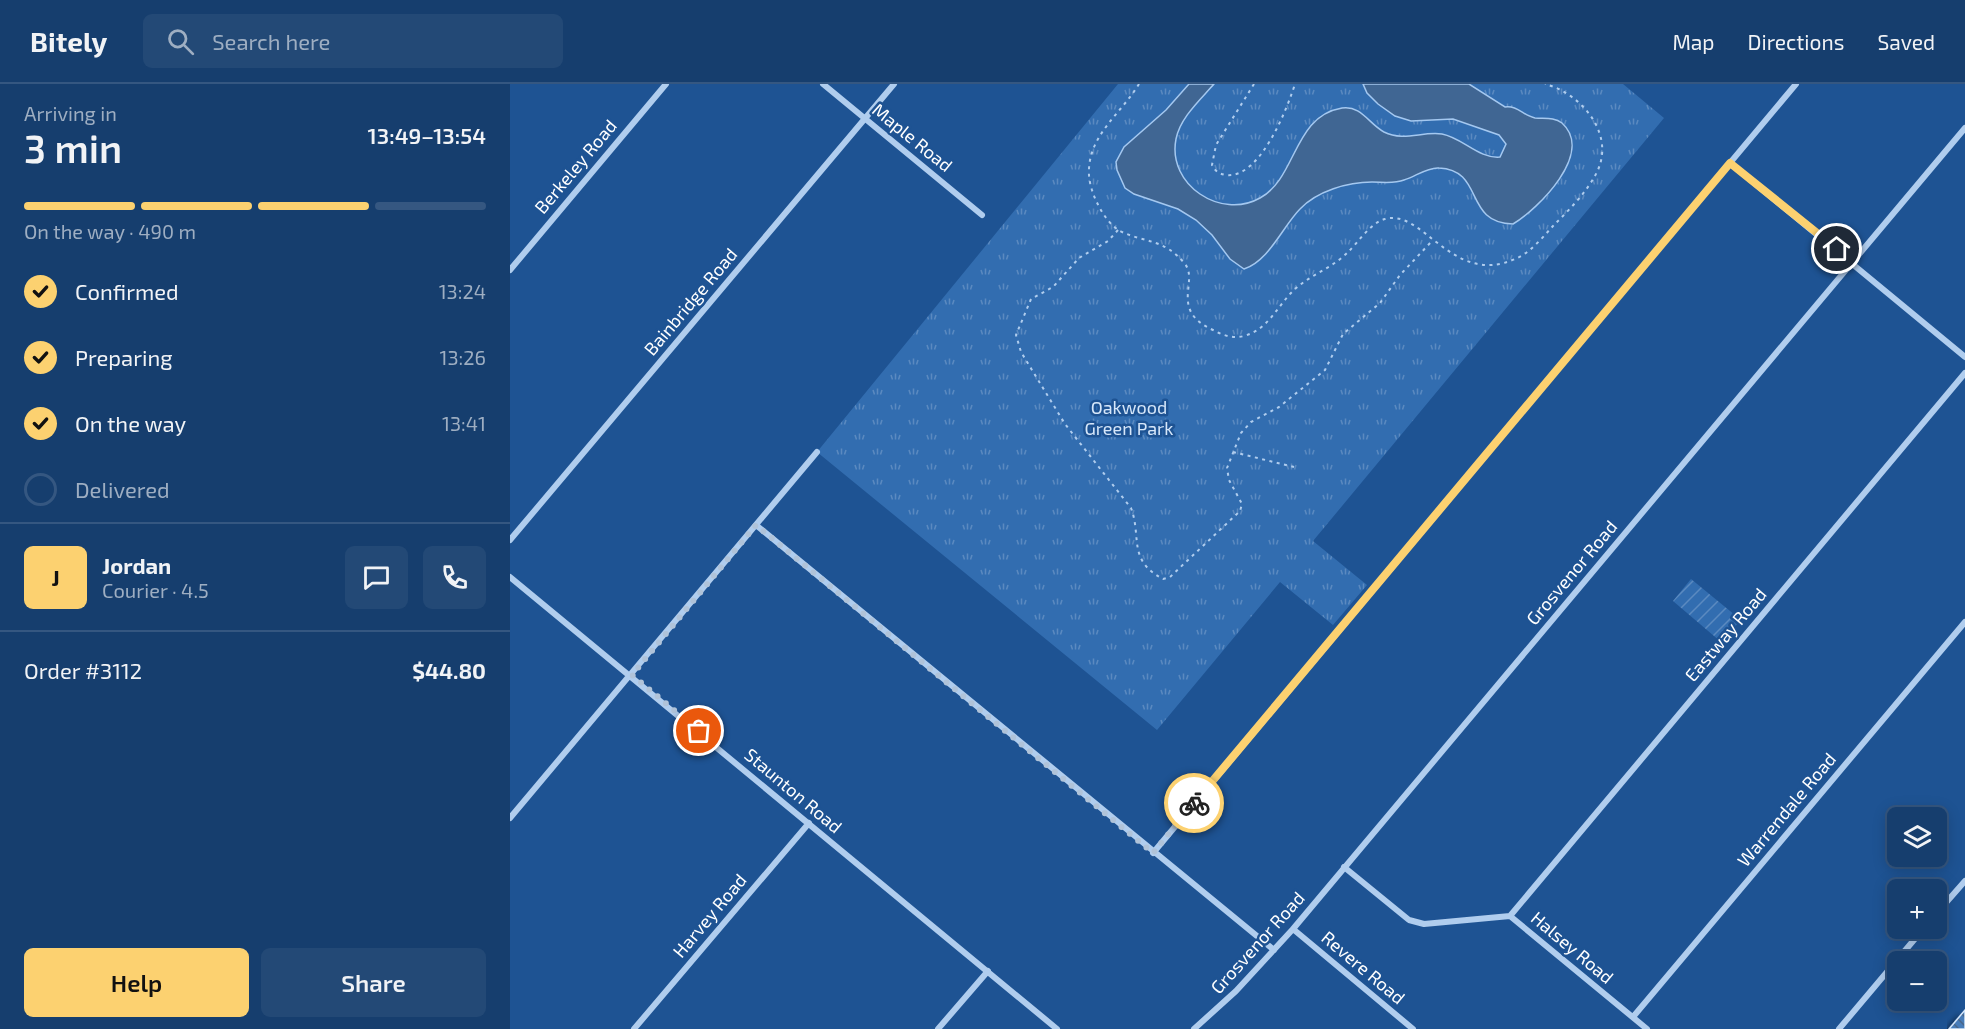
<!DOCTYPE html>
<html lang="en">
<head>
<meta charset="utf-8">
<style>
	body { margin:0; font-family:"Exo 2",sans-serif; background:#234976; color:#f1f3f6; height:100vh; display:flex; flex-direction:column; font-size:22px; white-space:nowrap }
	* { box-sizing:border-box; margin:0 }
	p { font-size:20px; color:#9eaec2 }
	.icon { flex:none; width:33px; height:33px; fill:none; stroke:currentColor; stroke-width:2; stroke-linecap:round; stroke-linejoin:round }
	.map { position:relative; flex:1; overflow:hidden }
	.details { display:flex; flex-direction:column; background:#163e6e; width:510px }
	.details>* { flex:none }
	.controls { position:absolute; left:1377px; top:723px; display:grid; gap:12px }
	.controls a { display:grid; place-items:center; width:60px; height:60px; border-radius:9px; background:#163e6e; box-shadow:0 3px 15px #0003,0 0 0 2px #355781; font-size:30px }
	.pin { position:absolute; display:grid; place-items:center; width:51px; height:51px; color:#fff; margin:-26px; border:3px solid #fff; border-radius:50%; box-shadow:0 2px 6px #0007 }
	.courier { position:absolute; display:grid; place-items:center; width:60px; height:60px; margin:-30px; border:4px solid #fcd170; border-radius:50%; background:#fff; color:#222; box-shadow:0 2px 8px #0007 }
	.summary em { font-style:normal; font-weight:600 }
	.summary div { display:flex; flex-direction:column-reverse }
	.summary { display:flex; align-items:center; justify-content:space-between; height:102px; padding:0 24px }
	h1 { font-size:39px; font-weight:600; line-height:45px }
	.bar { display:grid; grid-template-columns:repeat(4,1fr); gap:9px 6px; align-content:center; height:72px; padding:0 24px }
	.bar i { height:8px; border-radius:4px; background:#355781 }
	.bar .on { background:#fcd170 }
	.bar p { grid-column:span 4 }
	.line { display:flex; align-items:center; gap:15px; padding:0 24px; border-top:2px solid #355781 }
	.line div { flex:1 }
	.round { display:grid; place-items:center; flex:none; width:63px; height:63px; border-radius:9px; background:#234976 }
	ol { padding:0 24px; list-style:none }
	li { display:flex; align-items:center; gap:18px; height:66px }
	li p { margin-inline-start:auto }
	li .icon { padding:6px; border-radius:50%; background:#fcd170; color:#111; stroke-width:4 }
	li:last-child { color:#9eaec2 }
	li i { width:33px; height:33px; border:3px solid #355781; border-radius:50% }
	.action { display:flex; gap:12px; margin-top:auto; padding:12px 24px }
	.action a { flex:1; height:69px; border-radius:9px; background:#fcd170; color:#111; font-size:24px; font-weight:600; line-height:69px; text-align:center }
	.action a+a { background:#234976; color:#f1f3f6 }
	header { display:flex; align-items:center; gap:36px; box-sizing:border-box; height:84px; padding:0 30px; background:#163e6e; border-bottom:2px solid #355781 }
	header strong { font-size:28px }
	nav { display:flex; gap:33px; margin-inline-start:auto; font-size:21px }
	.search { width:420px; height:54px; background:#234976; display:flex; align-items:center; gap:15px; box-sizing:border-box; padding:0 21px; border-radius:9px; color:#9eaec2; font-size:22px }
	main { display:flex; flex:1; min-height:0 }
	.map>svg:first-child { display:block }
	.park { fill:url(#park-tufts) }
	.garden { fill:url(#garden-furrows) }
	.water { fill:#406693; stroke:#a4c8f0; stroke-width:1.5 }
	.building { fill:url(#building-back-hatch); stroke:#d6e7fa; stroke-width:1.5; filter:url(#shadow) }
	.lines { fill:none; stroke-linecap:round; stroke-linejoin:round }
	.path { stroke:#b0cdee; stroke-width:2; stroke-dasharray:3 4.5; stroke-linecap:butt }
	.street { stroke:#b0cdee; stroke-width:6 }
	.done { stroke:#b0c3d9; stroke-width:6; stroke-dasharray:0 10.8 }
	.route { stroke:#fcd170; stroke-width:8 }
	.labels { text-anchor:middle; stroke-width:5; stroke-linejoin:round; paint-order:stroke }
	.street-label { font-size:18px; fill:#fff; stroke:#1e5393 }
	.park-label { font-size:18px; fill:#d6e7fa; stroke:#1e5393 }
</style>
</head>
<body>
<header>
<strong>Bitely</strong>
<div class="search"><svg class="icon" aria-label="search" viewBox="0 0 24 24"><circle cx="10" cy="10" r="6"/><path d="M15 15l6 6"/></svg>Search here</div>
<nav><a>Map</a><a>Directions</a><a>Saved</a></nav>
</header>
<main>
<section class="details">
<div class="summary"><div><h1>3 min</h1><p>Arriving in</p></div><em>13:49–13:54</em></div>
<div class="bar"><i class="on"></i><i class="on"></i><i class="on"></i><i></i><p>On the way · 490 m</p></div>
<ol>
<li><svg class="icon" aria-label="check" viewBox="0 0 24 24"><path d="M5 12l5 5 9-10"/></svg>Confirmed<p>13:24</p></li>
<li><svg class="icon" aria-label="check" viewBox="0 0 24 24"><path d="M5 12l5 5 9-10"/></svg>Preparing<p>13:26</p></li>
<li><svg class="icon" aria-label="check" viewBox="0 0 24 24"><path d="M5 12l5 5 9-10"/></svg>On the way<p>13:41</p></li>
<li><i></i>Delivered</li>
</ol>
<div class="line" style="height:108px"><b class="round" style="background:#fcd170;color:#111">J</b><div><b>Jordan</b><p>Courier · 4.5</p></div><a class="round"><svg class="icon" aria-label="chat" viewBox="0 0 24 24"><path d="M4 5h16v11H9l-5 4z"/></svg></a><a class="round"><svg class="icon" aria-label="phone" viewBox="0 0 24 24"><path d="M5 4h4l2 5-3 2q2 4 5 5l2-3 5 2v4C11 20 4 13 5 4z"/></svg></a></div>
<div class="line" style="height:78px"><div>Order #3112</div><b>$44.80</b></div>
<div class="action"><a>Help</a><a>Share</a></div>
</section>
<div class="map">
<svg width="1455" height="945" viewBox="0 0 1455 945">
	<defs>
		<pattern id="park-tufts" width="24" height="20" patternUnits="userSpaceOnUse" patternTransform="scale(1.5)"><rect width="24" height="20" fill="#326db0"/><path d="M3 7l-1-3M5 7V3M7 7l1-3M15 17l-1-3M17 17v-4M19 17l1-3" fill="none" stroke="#5b8ac0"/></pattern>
		<pattern id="garden-furrows" width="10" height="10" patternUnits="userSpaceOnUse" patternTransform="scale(1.5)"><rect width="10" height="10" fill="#326db0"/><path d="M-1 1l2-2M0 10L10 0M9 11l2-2" fill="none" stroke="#5b8ac0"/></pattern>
		<pattern id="building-back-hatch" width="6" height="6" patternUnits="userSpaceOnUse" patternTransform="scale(1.5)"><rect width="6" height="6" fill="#477cb9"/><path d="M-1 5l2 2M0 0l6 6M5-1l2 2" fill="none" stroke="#496688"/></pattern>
		<filter id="shadow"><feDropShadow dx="-5.5" dy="5.5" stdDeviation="3" flood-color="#0009"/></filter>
	</defs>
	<rect width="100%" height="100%" fill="#1e5393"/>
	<!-- park -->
	<path class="park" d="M608,0H1113L1154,34L803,457L857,501L823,541L770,498L647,646L307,368Z"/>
	<!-- garden -->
	<path class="garden" d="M1181,495L1231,536L1211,558L1163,517Z"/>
	<!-- water -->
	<path class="water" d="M679,0H704C690,16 670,34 666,55C657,101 711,136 750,114C787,94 783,32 832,24C851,21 859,40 874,48C894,58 912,47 932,50C953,54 969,75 990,73L996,60L989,51L943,35L901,37L885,32L868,20L857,9L853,0H959L995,23C1007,21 1014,32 1025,34C1034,35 1044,33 1052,39C1085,69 1028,125 1003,140C953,139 975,86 929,84C917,83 905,93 894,96C884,100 873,98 862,98C838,98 807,107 790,125C773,142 759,177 734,185L720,175L702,151L686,136L668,125L624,110L615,104L607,86L606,78L614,63L656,26Z"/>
	<!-- building -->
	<path class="building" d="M1455,926V945H1439Z"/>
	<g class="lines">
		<!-- path -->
		<path class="path" d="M629,0C611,30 577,52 579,91C580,109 594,138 610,147C634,159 654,154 675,180C689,198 659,226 703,246C712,251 723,255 734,252C759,245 767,222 784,206C800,191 822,184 837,169C848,159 860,139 875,135C913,124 942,203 1005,175C1020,169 1032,154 1043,142C1059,126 1077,108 1087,88C1106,49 1070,9 1035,0
			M744,0L706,61L702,81C705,87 709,90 716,91C750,95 777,25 785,0
			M608,146L598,157L569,174L543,203L521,215L506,251L511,268L555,340L621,424C632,453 617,476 653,495L660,493L730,427L732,420L719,396L717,384L731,349L741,338L769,323L815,286L833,250L870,219L890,191L922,157
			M723,368L784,383"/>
		<!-- street -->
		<path class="street" d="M313,0L472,131
			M1220,79L1455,273
			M0,186L156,0
			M246,441L764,866
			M0,456L384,0
			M0,493L547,945
			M0,734L307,368
			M643,769L1286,0
			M834,783L899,836L914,840L1000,832L1137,945
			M1426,830L1455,797
			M1000,832L1455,289
			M783,845L903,945
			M1123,933L1455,538
			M124,945L299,739
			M428,945L478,887
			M684,945L726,907L783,845L1455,44
			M1329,945L1414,844"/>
	</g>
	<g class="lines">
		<!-- done -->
		<path class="done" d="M189,647L122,591L246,441L643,769L684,719"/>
		<!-- route -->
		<path class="route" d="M684,719L1220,79L1327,165"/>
	</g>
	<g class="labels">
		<!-- street labels -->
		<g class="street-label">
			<text transform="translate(402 54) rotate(39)" y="6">Maple Road</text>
			<text transform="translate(66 83) rotate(-50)" y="6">Berkeley Road</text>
			<text transform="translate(181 218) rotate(-50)" y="6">Bainbridge Road</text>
			<text transform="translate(1062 489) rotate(-50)" y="6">Grosvenor Road</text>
			<text transform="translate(1216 551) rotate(-50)" y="6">Eastway Road</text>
			<text transform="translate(283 707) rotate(40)" y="6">Staunton Road</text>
			<text transform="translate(1277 726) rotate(-50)" y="6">Warrendale Road</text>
			<text transform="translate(200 832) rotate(-50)" y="6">Harvey Road</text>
			<text transform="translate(748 859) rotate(-48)" y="6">Grosvenor Road</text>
			<text transform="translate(1062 864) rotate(40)" y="6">Halsey Road</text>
			<text transform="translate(853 884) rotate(40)" y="6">Revere Road</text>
		</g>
		<!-- park labels -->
		<g class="park-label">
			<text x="619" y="330">Oakwood<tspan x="619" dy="21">Green Park</tspan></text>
		</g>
	</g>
</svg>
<div class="controls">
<a><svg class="icon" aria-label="layers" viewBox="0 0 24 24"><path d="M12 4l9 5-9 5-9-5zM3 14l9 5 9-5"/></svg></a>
<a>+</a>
<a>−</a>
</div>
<div class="pin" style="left:189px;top:647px;background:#ea580c"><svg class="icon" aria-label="bag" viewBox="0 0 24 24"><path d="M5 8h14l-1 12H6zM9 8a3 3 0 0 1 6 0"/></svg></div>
<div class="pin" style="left:1327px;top:165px;background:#1f2937"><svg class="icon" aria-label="home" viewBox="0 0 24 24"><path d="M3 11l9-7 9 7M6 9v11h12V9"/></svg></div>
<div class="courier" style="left:684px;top:719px"><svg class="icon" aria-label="bike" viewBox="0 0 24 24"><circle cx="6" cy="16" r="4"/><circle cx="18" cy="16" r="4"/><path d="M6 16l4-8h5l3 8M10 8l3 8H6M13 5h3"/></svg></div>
</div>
</main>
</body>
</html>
